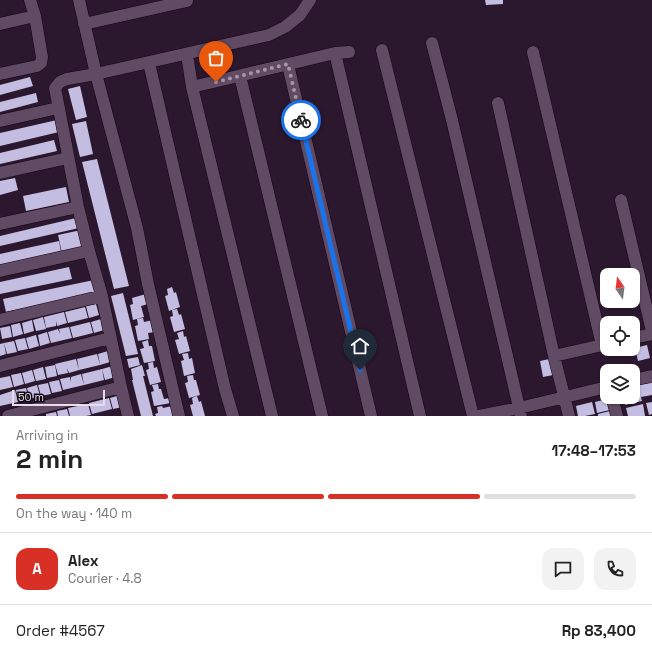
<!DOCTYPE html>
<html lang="en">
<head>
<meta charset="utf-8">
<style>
	body { margin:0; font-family:"Space Grotesk",sans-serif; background:#f2f2f2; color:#222; height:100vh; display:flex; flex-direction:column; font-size:15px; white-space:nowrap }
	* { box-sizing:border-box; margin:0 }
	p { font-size:13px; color:#767676 }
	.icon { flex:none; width:22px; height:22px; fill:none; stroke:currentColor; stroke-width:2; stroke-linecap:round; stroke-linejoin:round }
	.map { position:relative; height:416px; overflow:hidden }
	.panel { display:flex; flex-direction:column; background:#fff; flex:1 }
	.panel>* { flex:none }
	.needle { width:26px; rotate:346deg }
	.tools { position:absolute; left:600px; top:268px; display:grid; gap:8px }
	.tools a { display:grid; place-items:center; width:40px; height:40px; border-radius:8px; background:#fff; box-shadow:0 1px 3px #0004; font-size:20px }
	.scale { position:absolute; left:12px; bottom:10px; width:93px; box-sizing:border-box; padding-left:4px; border:2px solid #e9dbea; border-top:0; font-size:11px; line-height:14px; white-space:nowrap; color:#e9dbea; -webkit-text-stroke:3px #0f0710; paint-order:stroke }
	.pin { position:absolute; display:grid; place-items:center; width:34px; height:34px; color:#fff; margin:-41px -17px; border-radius:50% 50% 50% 0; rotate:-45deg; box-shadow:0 0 4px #0007 }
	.pin .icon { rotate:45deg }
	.courier { position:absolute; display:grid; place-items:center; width:40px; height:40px; margin:-20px; border:3px solid #1a73e8; border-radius:50%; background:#fff; color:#222; box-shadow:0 1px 5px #0007 }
	.headline em { font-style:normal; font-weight:700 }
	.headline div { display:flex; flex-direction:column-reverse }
	.headline { display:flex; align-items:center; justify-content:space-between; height:68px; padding:0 16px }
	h1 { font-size:26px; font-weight:700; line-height:30px }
	.bar { display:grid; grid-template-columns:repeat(4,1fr); gap:6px 4px; align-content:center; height:48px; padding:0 16px }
	.bar i { height:5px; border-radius:3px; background:#e0e0e0 }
	.bar .selected { background:#d93025 }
	.bar p { grid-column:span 4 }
	.line { display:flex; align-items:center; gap:10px; padding:0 16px; border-top:1px solid #e0e0e0 }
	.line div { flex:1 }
	.round { display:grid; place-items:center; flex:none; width:42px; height:42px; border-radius:12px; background:#f2f2f2 }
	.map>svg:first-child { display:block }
	.building { fill:#c3bee1 }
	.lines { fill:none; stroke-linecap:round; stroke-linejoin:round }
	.minor-casing { stroke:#140315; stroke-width:13 }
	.minor { stroke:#614a63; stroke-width:12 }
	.done { stroke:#a797a8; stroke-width:4; stroke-dasharray:0 7.2 }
	.route { stroke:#1a73e8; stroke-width:5 }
</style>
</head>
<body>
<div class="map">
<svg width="652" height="416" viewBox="0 0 652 416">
	<rect width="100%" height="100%" fill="#2c182e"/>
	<!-- building -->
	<path class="building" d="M485,0H503V4L486,5Z
		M30,77L33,86L0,95V85Z
		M80,86L87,117L76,120L68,89Z
		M36,93L38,102L0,112V102Z
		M57,120L59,132L0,146V133Z
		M86,121L93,154L80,157L72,124Z
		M54,140L57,151L0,164V153Z
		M97,159L129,286L114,289L82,162Z
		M15,178L18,190L0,195V181Z
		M66,187L69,202L26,211L23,196Z
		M76,218L79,228L0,246V236Z
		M81,230L85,248L62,253L58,235Z
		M59,241L61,252L0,265V254Z
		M69,267L72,279L0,294V282Z
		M94,280L97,293L6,312L3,299Z
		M172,287L174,293L176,292L180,307L169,311L165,296L168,295L167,289Z
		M123,293L138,354L126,356L111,296Z
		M146,294L148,304L141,306L144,317L133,320L130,305L133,304L132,298Z
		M96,304L99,315L89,318L86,306Z
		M85,307L88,318L68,323L65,312Z
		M177,309L179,315L181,314L185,329L174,332L170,317L173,316L172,310Z
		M64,312L67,323L57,326L56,321V326L46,328L44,317Z
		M43,317L46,329L36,331L33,320Z
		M143,318L144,322L153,320L155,332L148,333L149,339L138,341L135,326L138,325L137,319Z
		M101,319L104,330L94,333L91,322Z
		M32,320L34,331L24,334L22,323Z
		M90,322L93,333L73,338L70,327Z
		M20,323L23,334L13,337L11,325Z
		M10,326L12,337L2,339L0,328Z
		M69,327L72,338L51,343L48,332L58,329L60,334L59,329Z
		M183,331L184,337L186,336L190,351L179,354L175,340L179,339L177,333Z
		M47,332L50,343L40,346L38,335Z
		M36,335L39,346L29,349L26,338Z
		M25,338L28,349L18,351L15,340Z
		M148,340L149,346H152L155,361L144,363L140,349L144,348L142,342Z
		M14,341L17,352L7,354L4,343Z
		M4,343L6,354L0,356V344Z
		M647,345L650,358L638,361L635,348Z
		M108,351L110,362L100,365L98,354Z
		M188,353L189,359L192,358L195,373L184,376L181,361L184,360L182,354Z
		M97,354L100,365L79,370L77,359Z
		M138,357L140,365L129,368L127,359Z
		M554,358L558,374L543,377L540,361Z
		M76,359L79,370L69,373L67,368L68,373L58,375L55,364Z
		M153,362L154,368L157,367L161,382L150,385L146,370L149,369L148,363Z
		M55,365L57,376L47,378L45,367Z
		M142,365L145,376H143L153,416H141L132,380H133L131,369Z
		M113,366L115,377L105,380L102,369Z
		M43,367L46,379L36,381L33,370Z
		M102,369L104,380L84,385L82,374Z
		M32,370L35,381L25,384L22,373Z
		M21,373L24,384L14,387L11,375Z
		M81,374L84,385L63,390L60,379L70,377L71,382V377Z
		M193,375L194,380H196L200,395L189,398L185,383L188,382L187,376Z
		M10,376L13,387L0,390V378Z
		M59,380L62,391L52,393L49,382Z
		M652,381V395L641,397L642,401L625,405L623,397H633V386Z
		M48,383L51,394L41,396L38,385Z
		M158,384L159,389H161L164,399L170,398L171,403L154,406L151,392L154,391L152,385Z
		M37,385L40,396L30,399L27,388Z
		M26,388L29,399L19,401L16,390Z
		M15,390L18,402L0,406V395Z
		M120,395L123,407L113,409L110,398Z
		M197,396L199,402L201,401L205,416H193L190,405L193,404L192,398Z
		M109,398L112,409L92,414L89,403Z
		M611,398L614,409L597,413L595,402Z
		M592,402L595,414L585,416H578L576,406Z
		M652,402V414L649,415L646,403Z
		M88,404L91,415L86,416H70L68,408Z
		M643,404L645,416H628L626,408Z
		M162,406L163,408L172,406L174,416H156L155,414L158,413L157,407Z
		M67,409L69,416H58L57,411Z
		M614,410L616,416H598V414Z
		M56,412L57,416H46V414Z"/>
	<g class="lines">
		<!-- minor casing -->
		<g class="minor-casing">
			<path id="minor" d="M79,0L96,74L137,228L148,284L179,416
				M0,24L35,16
				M84,24L187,1
				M432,43L452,120L521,416
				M382,50L473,416
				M533,52L602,345
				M335,53L420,416
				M188,61L192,87L272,416
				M149,63L225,389L233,416
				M288,65L371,416
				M0,74L37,66L41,63L42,57L35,16L30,0
				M240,76L322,416
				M192,87L335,53L349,52
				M498,103L554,356L569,416
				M0,121L58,108
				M0,173L68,158
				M621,200L652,331
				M0,224L78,207
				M0,271L89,251
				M0,320L102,296
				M633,338L652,334
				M554,356L607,344
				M0,366L110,338
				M633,380L652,376
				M612,397L617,416
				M8,416L121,387
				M128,416L121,387L102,296L89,251L78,207L55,88L60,82L67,79L96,74L269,35L285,27L300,15L310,0
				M479,416L519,408L607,387"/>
		</g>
		<!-- minor -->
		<use href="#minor" class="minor"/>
	</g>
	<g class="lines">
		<!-- done -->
		<path class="done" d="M216,82L288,64L301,120"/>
		<!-- route -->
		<path class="route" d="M301,120L360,370"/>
	</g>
</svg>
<div class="tools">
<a><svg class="needle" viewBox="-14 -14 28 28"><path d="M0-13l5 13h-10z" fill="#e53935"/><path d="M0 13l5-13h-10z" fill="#767676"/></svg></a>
<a><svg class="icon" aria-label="locate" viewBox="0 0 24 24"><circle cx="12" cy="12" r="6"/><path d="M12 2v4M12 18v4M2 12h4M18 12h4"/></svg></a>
<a><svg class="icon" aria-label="layers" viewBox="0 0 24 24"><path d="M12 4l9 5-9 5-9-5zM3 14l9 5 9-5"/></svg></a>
</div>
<div class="scale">50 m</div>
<div class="pin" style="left:216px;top:82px;background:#ea580c"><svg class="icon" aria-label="bag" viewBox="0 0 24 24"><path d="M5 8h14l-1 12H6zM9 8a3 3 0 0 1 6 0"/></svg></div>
<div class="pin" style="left:360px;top:370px;background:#1f2937"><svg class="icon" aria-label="home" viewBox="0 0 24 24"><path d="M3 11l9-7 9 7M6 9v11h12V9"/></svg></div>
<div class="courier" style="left:301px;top:120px"><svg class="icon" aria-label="bike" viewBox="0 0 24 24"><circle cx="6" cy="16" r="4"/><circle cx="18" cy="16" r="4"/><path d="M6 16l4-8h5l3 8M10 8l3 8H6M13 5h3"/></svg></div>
</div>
<section class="panel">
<div class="headline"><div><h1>2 min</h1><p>Arriving in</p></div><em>17:48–17:53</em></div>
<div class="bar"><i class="selected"></i><i class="selected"></i><i class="selected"></i><i></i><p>On the way · 140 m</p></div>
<div class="line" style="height:72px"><b class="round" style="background:#d93025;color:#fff">A</b><div><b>Alex</b><p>Courier · 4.8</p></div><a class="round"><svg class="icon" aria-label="chat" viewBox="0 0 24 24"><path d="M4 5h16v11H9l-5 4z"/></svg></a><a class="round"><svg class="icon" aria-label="phone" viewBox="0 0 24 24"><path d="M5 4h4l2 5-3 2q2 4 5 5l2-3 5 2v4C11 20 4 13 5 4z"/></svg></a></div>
<div class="line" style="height:52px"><div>Order #4567</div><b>Rp 83,400</b></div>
</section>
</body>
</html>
